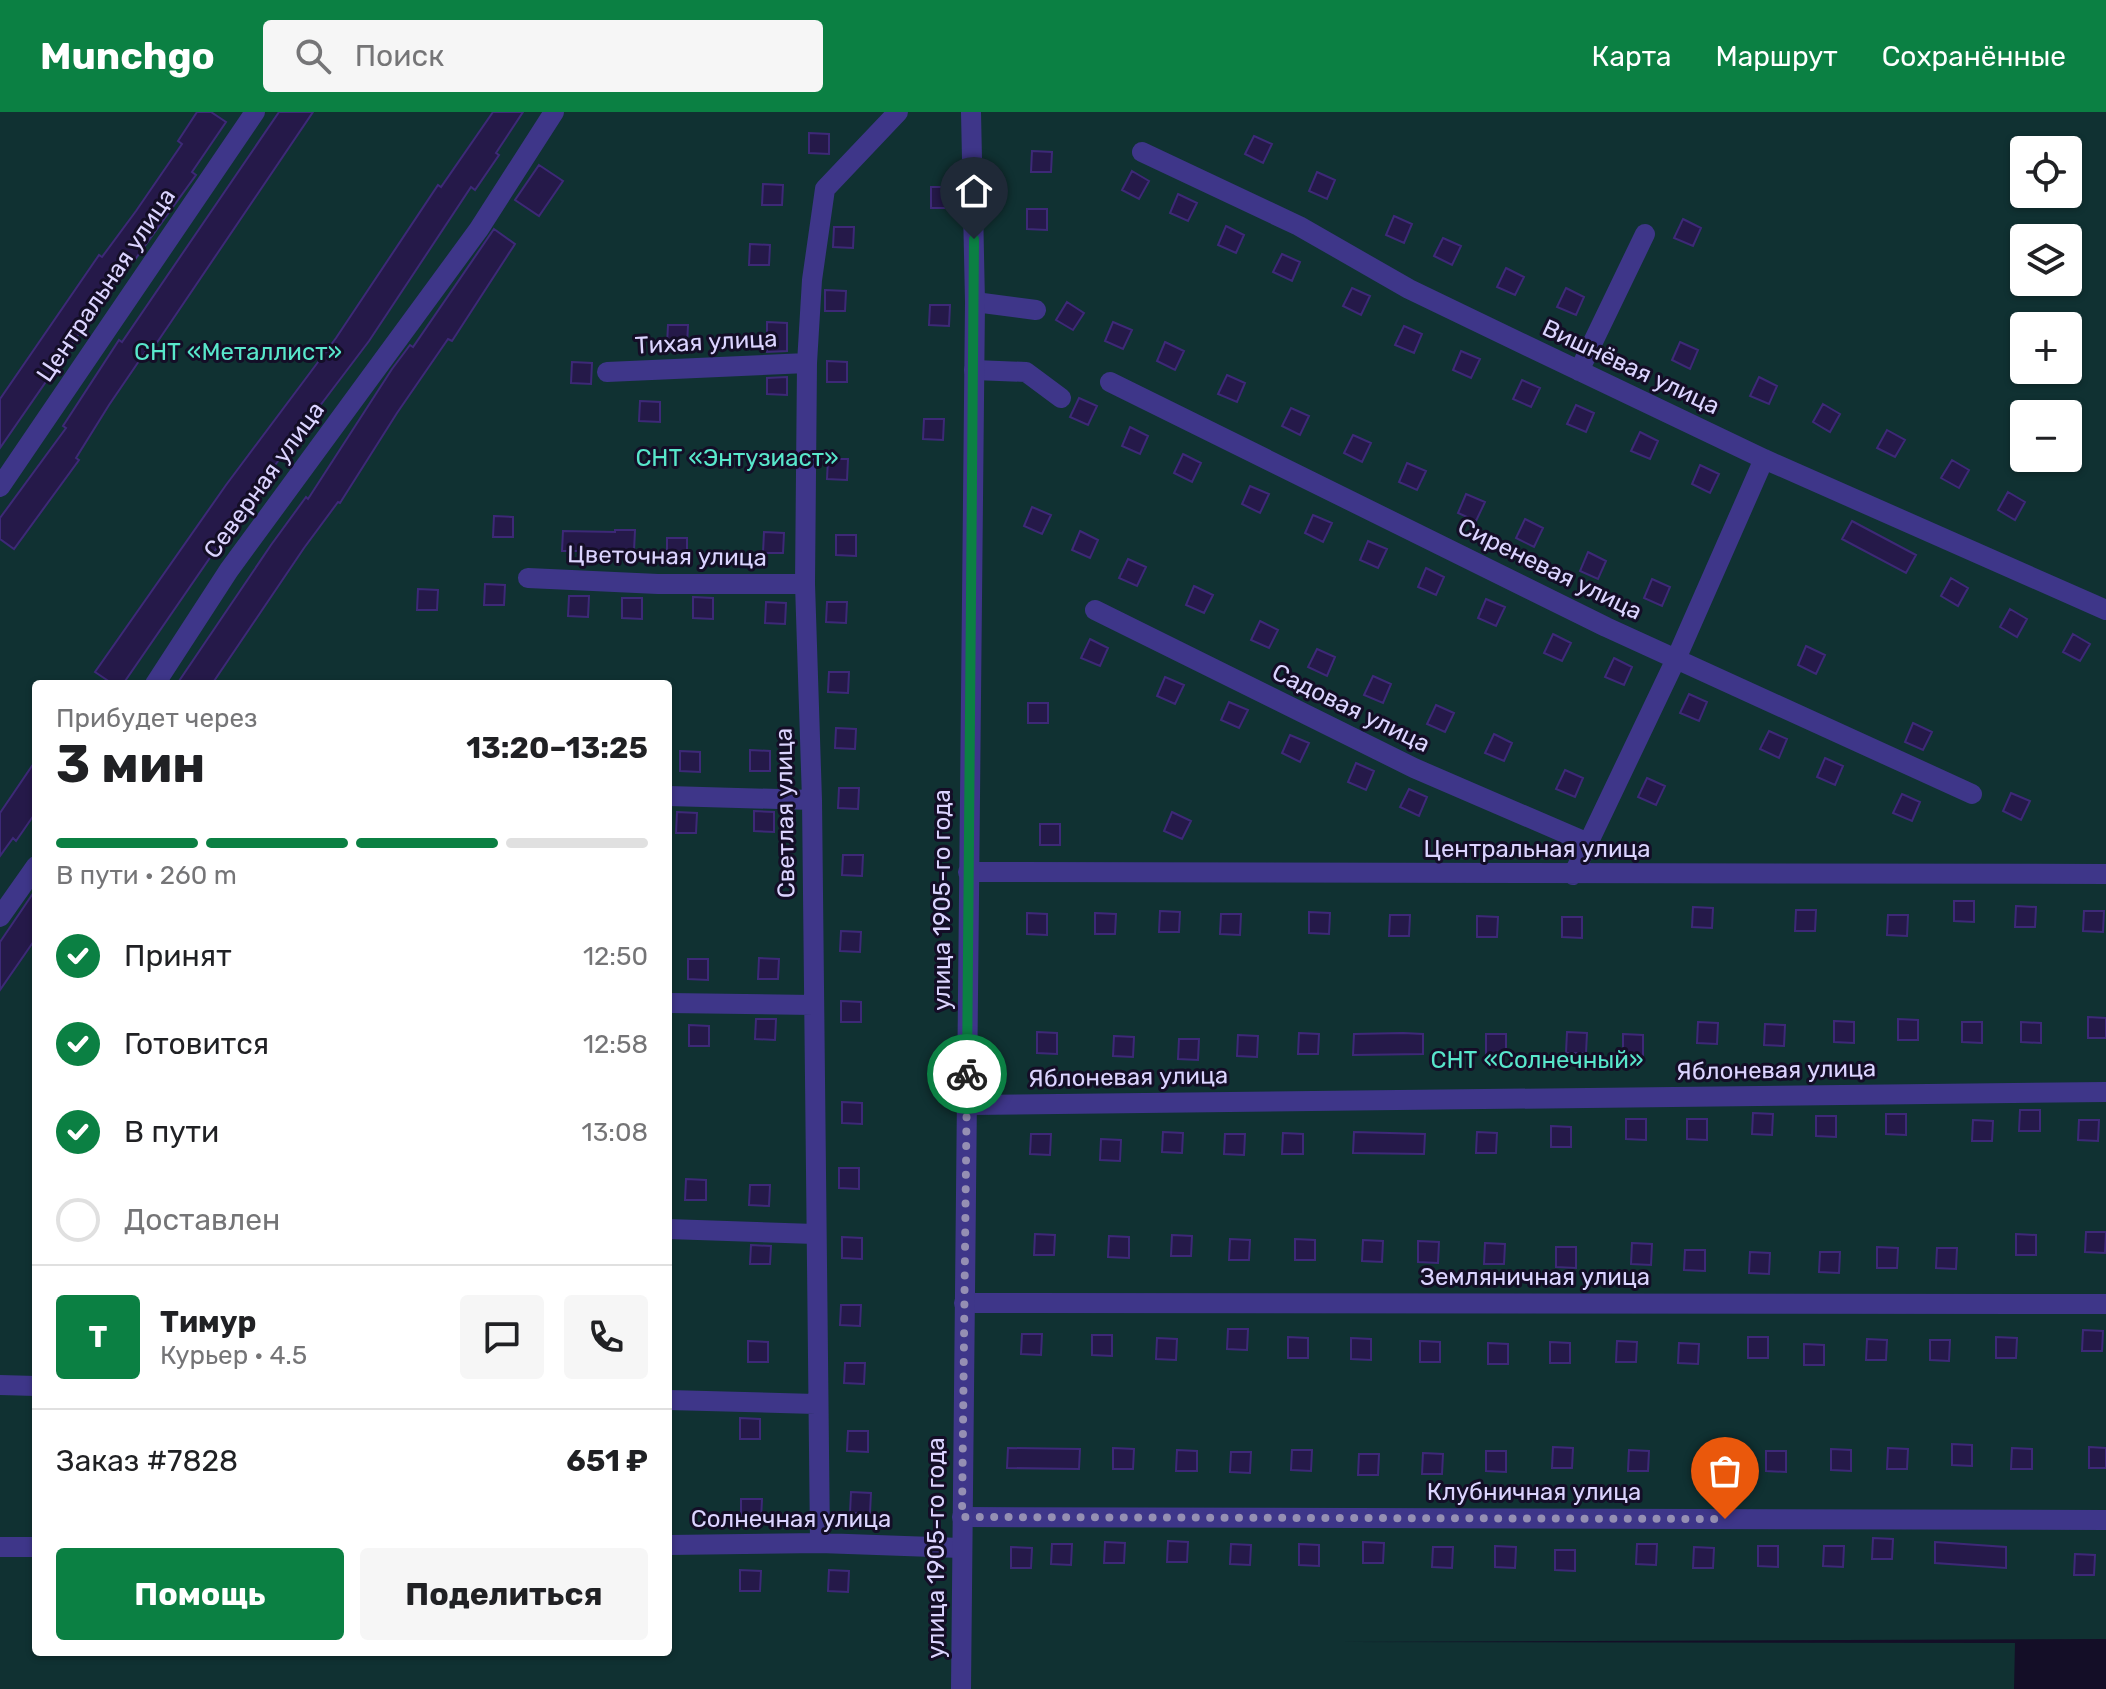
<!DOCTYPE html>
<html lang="ru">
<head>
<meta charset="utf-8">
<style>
	body { margin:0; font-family:Rubik,sans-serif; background:#f6f6f6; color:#202124; height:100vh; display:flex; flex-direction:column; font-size:30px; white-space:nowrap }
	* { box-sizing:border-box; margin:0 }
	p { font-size:26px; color:#757577 }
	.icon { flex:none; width:44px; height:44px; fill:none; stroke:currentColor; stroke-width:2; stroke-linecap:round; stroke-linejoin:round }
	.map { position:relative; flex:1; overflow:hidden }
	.details { position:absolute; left:32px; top:568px; width:640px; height:976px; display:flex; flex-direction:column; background:#fff; border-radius:8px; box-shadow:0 2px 6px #0004 }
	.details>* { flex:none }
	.controls { position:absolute; left:2010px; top:24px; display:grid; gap:16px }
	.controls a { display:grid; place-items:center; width:72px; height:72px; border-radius:8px; background:#fff; box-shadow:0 2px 6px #0004; font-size:40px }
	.pin { position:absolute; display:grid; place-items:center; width:68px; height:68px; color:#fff; margin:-82px -34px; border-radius:50% 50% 50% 0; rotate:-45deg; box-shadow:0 0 8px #0007 }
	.pin .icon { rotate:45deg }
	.courier { position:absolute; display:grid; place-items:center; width:80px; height:80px; margin:-40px; border:6px solid #0b8043; border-radius:50%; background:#fff; color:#222; box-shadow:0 2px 10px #0007 }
	.head em { font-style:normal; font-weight:700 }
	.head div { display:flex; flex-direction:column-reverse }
	.head { display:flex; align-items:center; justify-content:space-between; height:136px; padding:0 24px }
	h1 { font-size:52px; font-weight:700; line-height:60px }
	.bar { display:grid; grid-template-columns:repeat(4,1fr); gap:12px 8px; align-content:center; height:96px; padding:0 24px }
	.bar i { height:10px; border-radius:6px; background:#e0e0e0 }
	.bar .on { background:#0b8043 }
	.bar p { grid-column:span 4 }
	.line { display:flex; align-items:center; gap:20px; padding:0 24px; border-top:2px solid #e0e0e0 }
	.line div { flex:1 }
	.round { display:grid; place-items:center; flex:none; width:84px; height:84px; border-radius:8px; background:#f6f6f6 }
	ol { padding:0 24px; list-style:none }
	li { display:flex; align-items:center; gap:24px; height:88px }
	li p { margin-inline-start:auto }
	li .icon { padding:8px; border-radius:50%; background:#0b8043; color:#fff; stroke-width:4 }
	li:last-child { color:#757577 }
	li i { width:44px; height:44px; border:4px solid #e0e0e0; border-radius:50% }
	.primary-button { display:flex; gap:16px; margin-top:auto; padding:16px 24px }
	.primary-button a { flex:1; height:92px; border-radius:8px; background:#0b8043; color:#fff; font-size:32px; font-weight:700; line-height:92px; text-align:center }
	.primary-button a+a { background:#f6f6f6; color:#202124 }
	header { display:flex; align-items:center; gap:48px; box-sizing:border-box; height:112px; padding:0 40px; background:#0b8043; color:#fff }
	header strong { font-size:38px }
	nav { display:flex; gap:44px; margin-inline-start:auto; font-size:28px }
	.search { width:560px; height:72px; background:#f6f6f6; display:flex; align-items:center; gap:20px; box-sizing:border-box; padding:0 28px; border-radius:8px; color:#757577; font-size:30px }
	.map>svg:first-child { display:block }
	.green { fill:#103132; fill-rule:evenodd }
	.building { fill:#251949; stroke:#3d2977; stroke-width:2 }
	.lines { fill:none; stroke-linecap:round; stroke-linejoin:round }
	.minor { stroke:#3e3689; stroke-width:20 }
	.tertiary { stroke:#3e3689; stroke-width:20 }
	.done { stroke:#958fb3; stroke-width:8; stroke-dasharray:0 14.4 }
	.route { stroke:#0b8043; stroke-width:10 }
	.labels { text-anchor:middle; stroke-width:6; stroke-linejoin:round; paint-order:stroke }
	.street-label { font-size:24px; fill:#dbd4ff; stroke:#140e27 }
	.park-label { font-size:24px; fill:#58e7cb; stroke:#140e27 }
</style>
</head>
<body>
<header>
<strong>Munchgo</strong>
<div class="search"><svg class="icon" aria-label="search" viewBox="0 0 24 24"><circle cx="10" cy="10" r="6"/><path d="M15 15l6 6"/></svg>Поиск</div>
<nav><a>Карта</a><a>Маршрут</a><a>Сохранённые</a></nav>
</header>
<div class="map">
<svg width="2106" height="1577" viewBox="0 0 2106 1577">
	<rect width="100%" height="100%" fill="#140e27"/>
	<!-- green -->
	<path class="green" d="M0,0H2106V1527L1336,1530L2015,1531L2014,1577H0ZM2024,38H2068V82H2024ZM2024,126H2068V170H2024ZM2024,214H2068V258H2024ZM2024,302H2068V346H2024ZM36,572H668V1540H36Z"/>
	<!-- building -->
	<path class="building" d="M197,0H211L226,10L192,60L196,63L134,149L131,147L0,336V287L99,143L102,145L136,99L182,32L178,29Z
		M279,0H313L156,232L152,230L109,293L76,346L79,348L14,437L0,427V406L66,316L63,314L119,228L122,230Z
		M493,0H523L496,41L499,43L475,78L471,75L369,229L260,373L123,572H113L95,560L226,373L336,226L438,73L441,75Z
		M809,21L829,22V42L809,41Z
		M1254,24L1272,32L1263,51L1245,42Z
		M1032,39L1052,40L1051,60H1031Z
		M539,53L563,69L539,104L515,88Z
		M1132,59L1149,69L1139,87L1122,78Z
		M1317,60L1335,68L1327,87L1309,79Z
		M763,72L783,73L782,93H762Z
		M931,75H951V96H931Z
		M1178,82L1197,91L1188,109L1170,101Z
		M1027,97H1047V118L1027,117Z
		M1394,104L1412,112L1404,131L1386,123Z
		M1683,107L1701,116L1693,134L1674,126Z
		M1226,114L1244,123L1236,141L1218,133Z
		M834,115H854L853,136L833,135Z
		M494,117L515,132L452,229L448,227L397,301L340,391L338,390L304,436L212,572H177L271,433L306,385L308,387L392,257L410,233L413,235Z
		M1443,126L1461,134L1452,153L1434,144Z
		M750,132L770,133L769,153H749Z
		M1282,142L1300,150L1292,169L1273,160Z
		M1506,156L1524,165L1515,183L1497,175Z
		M1352,176L1370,184L1361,203L1343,194Z
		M1566,176L1584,185L1576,203L1557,195Z
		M825,178L846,179L845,199H825Z
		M1067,190L1084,201L1073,218L1056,208Z
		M930,193H950L949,214L929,213Z
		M767,210L787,211V239L767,240Z
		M1113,210L1132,218L1123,237L1105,229Z
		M668,213H688L687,234L667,233Z
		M1404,214L1422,222L1414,241L1395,233Z
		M1165,230L1184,239L1175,258L1157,249Z
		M1680,230L1698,238L1690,257L1672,248Z
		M1461,239L1480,247L1471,266L1453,258Z
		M827,249L847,250V270H827Z
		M572,250L592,251L591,272L571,271Z
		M1227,263L1245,271L1237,290L1218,282Z
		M787,265V283L767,282V266Z
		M1759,265L1777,274L1769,292L1750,284Z
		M1522,268L1540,276L1531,295L1513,287Z
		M1079,286L1097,294L1088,313L1070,305Z
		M640,289L660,290V310L639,309Z
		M1823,292L1840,302L1830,320L1813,310Z
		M1576,293L1594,301L1586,320L1567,312Z
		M1291,296L1309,304L1300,323L1282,314Z
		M924,307H944L943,328L923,327Z
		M1130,315L1148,324L1140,342L1122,334Z
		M1887,318L1905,328L1895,345L1877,336Z
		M1640,320L1658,329L1650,347L1631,339Z
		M1353,323L1371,331L1362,350L1344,341Z
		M1183,342L1201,351L1192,370L1174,361Z
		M828,347H848L847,368L827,367Z
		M1952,348L1969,358L1959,376L1941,366Z
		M1407,351L1426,359L1417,378L1399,370Z
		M1700,353L1719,362L1710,381L1692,372Z
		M1250,374L1269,382L1260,401L1242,392Z
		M2008,380L2025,390L2015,408L1998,398Z
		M1466,382L1485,390L1476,409L1458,401Z
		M1032,395L1051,403L1042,422L1024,414Z
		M1313,403L1332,411L1323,430L1305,421Z
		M494,404L513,405V425H493Z
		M1525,407L1543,416L1534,435L1516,426Z
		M1852,409L1916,443L1906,461L1842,427Z
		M615,418H635L634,439H562L563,419L615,420Z
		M1080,419L1098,428L1090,446L1072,438Z
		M764,420L784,421L783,441H763Z
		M836,423H856V444L836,443Z
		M667,426H687V447L667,446Z
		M1368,429L1387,437L1378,456L1360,448Z
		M1588,440L1606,449L1598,467L1580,459Z
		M1128,447L1146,455L1137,474L1119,466Z
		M1426,456L1444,465L1436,483L1418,475Z
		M1951,466L1968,476L1958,494L1941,484Z
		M1652,467L1670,475L1662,494L1644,486Z
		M485,472L505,473L504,493H484Z
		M1194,474L1213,483L1204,501L1186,493Z
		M418,477L438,478L437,498H417Z
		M569,484H589L588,505L568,504Z
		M693,485L713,486V507L693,506Z
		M622,486H642V507L622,506Z
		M1486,487L1505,495L1496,514L1478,506Z
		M766,490L786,491L785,512L765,511Z
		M827,490H847L846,511L826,510Z
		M2010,497L2027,507L2017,525L2000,515Z
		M1260,509L1278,518L1269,536L1251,528Z
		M1553,522L1571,531L1562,549L1544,541Z
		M2073,522L2090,532L2080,549L2063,540Z
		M1090,527L1108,536L1100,554L1081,546Z
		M1806,534L1825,543L1816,562L1798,553Z
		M1317,537L1335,545L1327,564L1308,555Z
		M1614,546L1632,555L1624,573L1605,565Z
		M829,560H849L848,581L828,580Z
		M1373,564L1391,572L1383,591L1364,583Z
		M1165,565L1184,573L1175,592L1157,584Z
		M1689,582L1707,590L1699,609L1680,601Z
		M1229,590L1248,598L1239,616L1221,608Z
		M1028,591H1048V611H1028Z
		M1436,593L1454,601L1445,620L1427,612Z
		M1913,611L1932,620L1923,638L1905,630Z
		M836,616L856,617L855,637L835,636Z
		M1769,619L1787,627L1779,646L1760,637Z
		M1494,622L1512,631L1504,649L1485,641Z
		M1290,623L1309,631L1300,650L1282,641Z
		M750,638L770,639V659H750Z
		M680,639L700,640V660L680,659Z
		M1825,646L1843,654L1835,673L1817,665Z
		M36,648V700L16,729L13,726L0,744V701Z
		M1356,651L1374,659L1366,678L1348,670Z
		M1565,658L1583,666L1575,685L1556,677Z
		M1647,666L1665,674L1656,693L1638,685Z
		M839,676H859L858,697L838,696Z
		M1409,677L1427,685L1419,704L1400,695Z
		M2011,681L2030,689L2021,708L2003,699Z
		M1902,682L1920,690L1912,709L1893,701Z
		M754,699L774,700V720L754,719Z
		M677,700L697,701L696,721H676Z
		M1172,700L1191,709L1182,727L1164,719Z
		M1040,712H1060V733H1040Z
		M843,743H863L862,764L842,763Z
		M36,777V826L0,878V830Z
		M1954,789H1974V810L1954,809Z
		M2016,794L2036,795L2035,815H2015Z
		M1693,795L1713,796L1712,816L1692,815Z
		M1796,798H1816L1815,819H1795Z
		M1160,799L1180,800L1179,820H1159Z
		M2084,799H2104L2103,820L2083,819Z
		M1309,800L1330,801L1329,822L1309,821Z
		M1027,801L1047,802V823L1027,822Z
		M1095,801L1116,802L1115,822H1095Z
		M1221,802H1241L1240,823L1220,822Z
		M1390,803H1410L1409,824H1389Z
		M1888,803H1908L1907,824L1887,823Z
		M1477,804L1498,805L1497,825H1477Z
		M1562,805H1582V826L1562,825Z
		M841,819L861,820L860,840L840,839Z
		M759,846L779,847L778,867H758Z
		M688,847H708V868L688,867Z
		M841,889L861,890V910H841Z
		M2088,905L2106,906V926H2088Z
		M756,907H776L775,928L755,927Z
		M1898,907L1918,908V928H1898Z
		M1834,909L1854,910V931L1834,930Z
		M1698,910L1718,911L1717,932L1697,931Z
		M1962,910H1982V931L1962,930Z
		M2021,910L2041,911V931L2021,930Z
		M1765,912L1785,913L1784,934L1764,933Z
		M689,913L709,914V934H689Z
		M1037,920L1057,921V942L1037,941Z
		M1567,920L1587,921L1586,941H1566Z
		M1299,921L1319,922L1318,942H1298Z
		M1403,921L1423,922V942L1353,943L1354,922Z
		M1486,922H1506V943L1486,942Z
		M1623,922L1643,923V943L1623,942Z
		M1238,923L1258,924L1257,945L1237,944Z
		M1114,924L1134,925L1133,945L1113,944Z
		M1179,927H1199L1198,948L1178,947Z
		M842,990L862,991V1012L842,1011Z
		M2020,998H2040V1019H2019Z
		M1753,1001L1773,1002L1772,1023L1752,1022Z
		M1886,1002H1906V1023L1886,1022Z
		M1816,1004H1836V1025L1816,1024Z
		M1626,1007H1646V1028L1626,1027Z
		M1687,1007H1707V1028L1687,1027Z
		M1973,1008L1993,1009L1992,1029H1972Z
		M2079,1008H2099L2098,1029L2078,1028Z
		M1551,1014L1571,1015V1035H1551Z
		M1163,1020L1183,1021L1182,1041L1162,1040Z
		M1354,1020L1425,1022L1424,1042L1353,1041Z
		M1477,1020L1497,1021L1496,1041H1476Z
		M1283,1021L1303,1022V1042H1282Z
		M1031,1022H1051L1050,1043L1030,1042Z
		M1225,1022H1245L1244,1043L1224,1042Z
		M1101,1027L1121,1028L1120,1049L1100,1048Z
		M839,1056H859V1077L839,1076Z
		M686,1067L706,1068V1088H685Z
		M750,1073H770L769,1094L749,1093Z
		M2086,1120H2106L2105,1141L2085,1140Z
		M1035,1122L1055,1123L1054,1143H1034Z
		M2016,1122L2036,1123V1143H2016Z
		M1172,1123L1192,1124L1191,1144H1171Z
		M1109,1124L1129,1125V1146L1108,1145Z
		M842,1125L862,1126V1147L842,1146Z
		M1230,1127L1250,1128L1249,1148H1229Z
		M1295,1127L1315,1128V1148H1295Z
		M1363,1128L1383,1129L1382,1150L1362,1149Z
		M1418,1129L1439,1130L1438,1151L1418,1150Z
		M1485,1131L1505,1132L1504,1152H1484Z
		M1632,1131L1652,1132L1651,1153L1631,1152Z
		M751,1133L771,1134L770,1152H750Z
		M1556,1135H1576V1156L1556,1155Z
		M1877,1135L1898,1136L1897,1156H1877Z
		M1937,1136H1957L1956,1157L1936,1156Z
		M1685,1138H1705V1159L1684,1158Z
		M1750,1140L1770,1141L1769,1162L1749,1161Z
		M1820,1140H1840L1839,1161L1819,1160Z
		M841,1193H861L860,1214L840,1213Z
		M1228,1217H1248L1247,1238L1227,1237Z
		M2083,1218L2103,1219L2102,1239H2082Z
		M1022,1222H1042L1041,1243L1021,1242Z
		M1092,1223H1112V1244L1092,1243Z
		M1288,1225L1308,1226V1246H1288Z
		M1748,1225H1768V1246H1748Z
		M1996,1225L2017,1226L2016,1246H1996Z
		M1157,1226L1177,1227L1176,1248L1156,1247Z
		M1351,1226L1371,1227V1248L1351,1247Z
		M1867,1227L1887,1228L1886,1248H1866Z
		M1930,1228H1950L1949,1249L1930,1248Z
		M748,1229L768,1230V1250H748Z
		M1420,1229L1440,1230V1250H1420Z
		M1617,1229L1637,1230L1636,1250H1616Z
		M1550,1230L1570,1231V1251H1550Z
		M1488,1231L1508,1232V1252H1488Z
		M1679,1231L1699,1232L1698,1252L1678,1251Z
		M1804,1232L1824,1233V1253H1804Z
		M845,1251H865L864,1272L844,1271Z
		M740,1306L760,1307V1327H740Z
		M848,1319H868V1340L847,1339Z
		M1952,1332L1972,1333V1354L1952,1353Z
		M1553,1335L1573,1336L1572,1356H1552Z
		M2089,1335L2106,1336V1356H2089Z
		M1008,1336L1080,1337L1079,1357L1007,1356Z
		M1113,1336L1134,1337L1133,1357H1113Z
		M1888,1336L1908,1337L1907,1357H1887Z
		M2012,1336L2032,1337V1357H2011Z
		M1831,1337L1851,1338V1359L1831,1358Z
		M1177,1338L1197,1339V1359H1176Z
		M1292,1338H1312L1311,1359L1291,1358Z
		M1629,1338L1649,1339L1648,1359H1628Z
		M1486,1339H1506V1360L1486,1359Z
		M1766,1339H1786V1360L1766,1359Z
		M1231,1340H1251L1250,1361L1230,1360Z
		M1701,1340L1721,1341L1720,1361H1700Z
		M1423,1341L1443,1342L1442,1362H1422Z
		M1359,1342H1379L1378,1363H1358Z
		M851,1380L871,1381L870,1401H850Z
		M741,1387H762L761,1408L741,1407Z
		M1873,1426L1893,1427L1892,1447H1872Z
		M1168,1429L1188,1430L1187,1450H1167Z
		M1105,1430L1125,1431L1124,1451H1104Z
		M1363,1430L1384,1431L1383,1451H1363Z
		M1935,1430L2006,1435V1456L1935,1451Z
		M1052,1432H1072L1071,1453L1051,1452Z
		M1231,1432L1251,1433L1250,1453L1230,1452Z
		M1299,1432L1319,1433V1454L1299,1453Z
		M1637,1432H1657L1656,1453L1636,1452Z
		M1495,1434L1516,1435L1515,1456L1495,1455Z
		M1758,1434H1778V1455L1758,1454Z
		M1824,1434H1844L1843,1455L1823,1454Z
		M1011,1435L1032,1436L1031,1456H1011Z
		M1433,1435H1453L1452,1456L1432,1455Z
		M1694,1435L1714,1436L1713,1456H1693Z
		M1555,1438H1575V1459L1555,1458Z
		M2075,1442L2095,1443L2094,1463H2074Z
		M740,1458L761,1459L760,1479H740Z
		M829,1458L849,1459L848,1480L828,1479Z"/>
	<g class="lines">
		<!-- minor -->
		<path class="minor" d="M1142,40L1299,114L1409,177L1519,230L1764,347L2106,498
			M975,190L1036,198
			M974,258L1026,260L1061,286
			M1579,259L1645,122
			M607,260L807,251
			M1110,270L1606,515L1972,682
			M0,375L255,0
			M528,466L658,472H805
			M1095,498L1414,656L1588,731
			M155,572L229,458L479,117L554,0
			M668,684L812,688
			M968,760L2106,762
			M1573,763L1676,547L1764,347
			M0,805L36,754
			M668,891L814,893
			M967,993L2106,980
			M668,1117L815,1122
			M964,1191L2106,1192
			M0,1273L36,1274
			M668,1288L816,1292
			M962,1405L2106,1408
			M820,1431L812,688L805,472L807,251L812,168L825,77L898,0
			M668,1433L820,1431L961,1436
			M0,1435H36"/>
		<!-- tertiary -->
		<path class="tertiary" d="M961,1577L975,190L971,0"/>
	</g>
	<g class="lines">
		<!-- done -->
		<path class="done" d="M967,962L962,1405L1725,1407"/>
		<!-- route -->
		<path class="route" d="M967,962L974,127"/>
	</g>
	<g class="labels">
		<!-- street labels -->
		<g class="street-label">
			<text transform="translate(106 173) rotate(-56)" y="8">Центральная улица</text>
			<text transform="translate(706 230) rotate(-3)" y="8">Тихая улица</text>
			<text transform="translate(1631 255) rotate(25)" y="8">Вишнёвая улица</text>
			<text transform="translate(264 368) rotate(-54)" y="8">Северная улица</text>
			<text transform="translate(667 444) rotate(1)" y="8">Цветочная улица</text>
			<text transform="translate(1550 457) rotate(26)" y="8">Сиреневая улица</text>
			<text transform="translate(1351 596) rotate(26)" y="8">Садовая улица</text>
			<text transform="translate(785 701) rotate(-91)" y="8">Светлая улица</text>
			<text x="1537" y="745">Центральная улица</text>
			<text transform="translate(942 788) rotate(-90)" y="8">улица 1905-го года</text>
			<text transform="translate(1776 958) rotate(-1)" y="8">Яблоневая улица</text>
			<text transform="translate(1128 965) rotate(-1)" y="8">Яблоневая улица</text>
			<text x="1535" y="1173">Земляничная улица</text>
			<text x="1534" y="1388">Клубничная улица</text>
			<text x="791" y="1415">Солнечная улица</text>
			<text transform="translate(936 1436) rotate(-90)" y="8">улица 1905-го года</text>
		</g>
		<!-- park labels -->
		<g class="park-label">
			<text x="238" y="248">СНТ «Металлист»</text>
			<text x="737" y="354">СНТ «Энтузиаст»</text>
			<text x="1537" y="956">СНТ «Солнечный»</text>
		</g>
	</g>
</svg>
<div class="controls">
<a><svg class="icon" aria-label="locate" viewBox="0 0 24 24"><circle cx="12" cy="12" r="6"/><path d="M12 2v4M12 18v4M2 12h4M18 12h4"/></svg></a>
<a><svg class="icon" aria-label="layers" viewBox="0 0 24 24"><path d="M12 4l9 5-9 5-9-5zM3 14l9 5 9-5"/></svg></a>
<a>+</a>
<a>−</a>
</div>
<div class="pin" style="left:1725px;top:1407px;background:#ea580c"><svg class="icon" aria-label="bag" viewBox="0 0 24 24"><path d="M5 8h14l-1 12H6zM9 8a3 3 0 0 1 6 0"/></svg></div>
<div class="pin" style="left:974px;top:127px;background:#1f2937"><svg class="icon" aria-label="home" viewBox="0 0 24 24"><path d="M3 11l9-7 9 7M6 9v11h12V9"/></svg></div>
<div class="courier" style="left:967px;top:962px"><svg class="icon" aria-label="bike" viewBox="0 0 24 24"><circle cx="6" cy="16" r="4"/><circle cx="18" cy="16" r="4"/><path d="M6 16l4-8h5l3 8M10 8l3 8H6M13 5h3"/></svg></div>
<section class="details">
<div class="head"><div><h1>3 мин</h1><p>Прибудет через</p></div><em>13:20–13:25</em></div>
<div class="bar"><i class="on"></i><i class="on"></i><i class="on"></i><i></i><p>В пути · 260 m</p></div>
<ol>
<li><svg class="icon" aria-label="check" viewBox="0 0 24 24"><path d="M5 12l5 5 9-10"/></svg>Принят<p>12:50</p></li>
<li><svg class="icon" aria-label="check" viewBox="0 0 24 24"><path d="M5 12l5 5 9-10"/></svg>Готовится<p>12:58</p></li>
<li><svg class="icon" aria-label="check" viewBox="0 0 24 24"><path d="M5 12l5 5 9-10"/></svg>В пути<p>13:08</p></li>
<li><i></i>Доставлен</li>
</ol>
<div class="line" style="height:144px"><b class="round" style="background:#0b8043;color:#fff">Т</b><div><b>Тимур</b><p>Курьер · 4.5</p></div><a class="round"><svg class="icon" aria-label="chat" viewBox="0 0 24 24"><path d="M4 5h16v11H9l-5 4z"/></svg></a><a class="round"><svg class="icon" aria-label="phone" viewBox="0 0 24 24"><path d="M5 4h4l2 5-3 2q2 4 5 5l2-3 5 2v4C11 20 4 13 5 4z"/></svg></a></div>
<div class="line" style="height:104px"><div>Заказ #7828</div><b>651 ₽</b></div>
<div class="primary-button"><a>Помощь</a><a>Поделиться</a></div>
</section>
</div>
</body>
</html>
